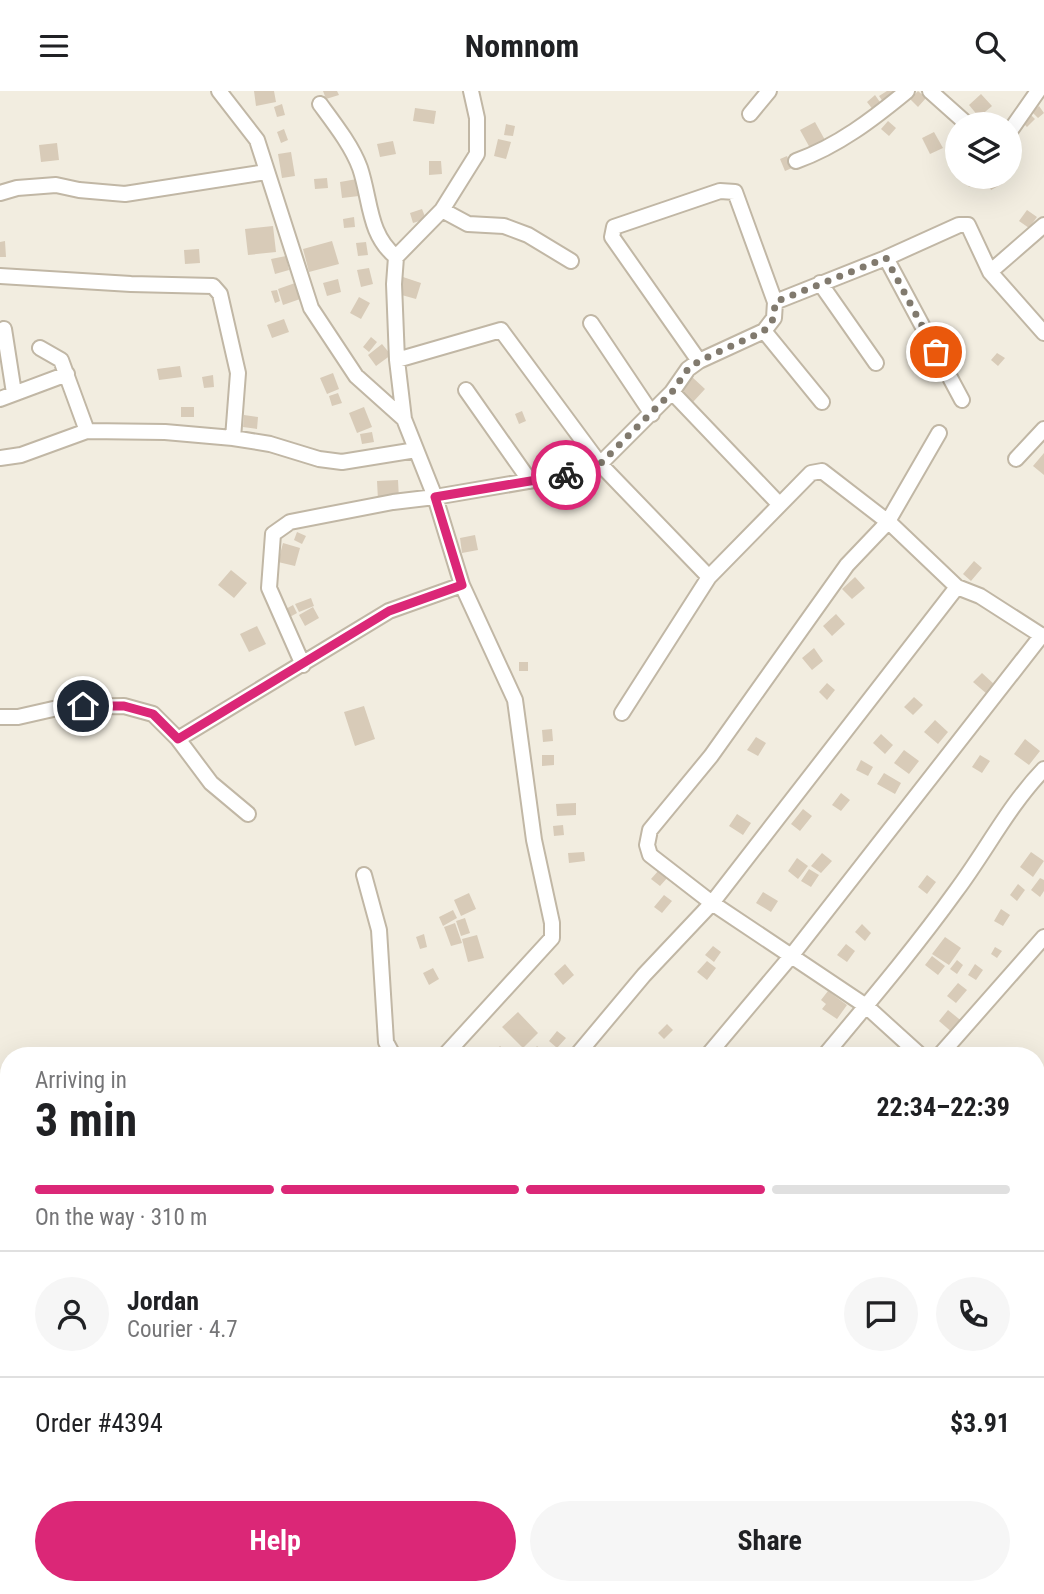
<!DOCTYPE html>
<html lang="en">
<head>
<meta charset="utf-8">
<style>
	body { margin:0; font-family:"Roboto Condensed",sans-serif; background:#f6f6f6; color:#202124; height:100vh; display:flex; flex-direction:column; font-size:26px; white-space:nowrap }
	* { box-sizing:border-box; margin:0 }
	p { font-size:23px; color:#757577 }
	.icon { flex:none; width:38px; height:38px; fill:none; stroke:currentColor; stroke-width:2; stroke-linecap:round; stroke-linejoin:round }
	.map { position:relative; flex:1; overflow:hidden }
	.panel { position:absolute; left:0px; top:956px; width:1045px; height:548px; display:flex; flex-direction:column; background:#fff; border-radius:28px 28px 0 0; box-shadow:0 7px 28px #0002 }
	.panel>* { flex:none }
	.buttons { position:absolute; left:945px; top:21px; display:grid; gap:14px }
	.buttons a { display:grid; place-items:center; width:77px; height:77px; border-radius:50%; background:#fff; box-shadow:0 7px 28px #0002; font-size:35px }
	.pin { position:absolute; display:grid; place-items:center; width:60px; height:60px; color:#fff; margin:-30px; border:4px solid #fff; border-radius:50%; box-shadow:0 2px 7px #0007 }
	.courier { position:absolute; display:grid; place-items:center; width:70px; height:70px; margin:-35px; border:5px solid #db2777; border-radius:50%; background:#fff; color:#222; box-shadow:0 2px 9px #0007 }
	.head em { font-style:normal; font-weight:700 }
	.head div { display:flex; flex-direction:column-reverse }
	.head { display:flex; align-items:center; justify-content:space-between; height:119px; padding:0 35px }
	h1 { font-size:46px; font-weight:700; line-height:52px }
	.bar { display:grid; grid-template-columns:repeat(4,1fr); gap:10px 7px; align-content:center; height:84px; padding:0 35px }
	.bar i { height:9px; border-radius:5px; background:#e0e0e0 }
	.bar .current { background:#db2777 }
	.bar p { grid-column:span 4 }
	.line { display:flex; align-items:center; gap:18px; padding:0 35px; border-top:2px solid #e0e0e0 }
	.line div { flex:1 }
	.round { display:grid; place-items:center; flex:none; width:74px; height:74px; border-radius:37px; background:#f6f6f6 }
	.primary-button { display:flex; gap:14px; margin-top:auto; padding:14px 35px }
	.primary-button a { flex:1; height:80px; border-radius:42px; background:#db2777; color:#fff; font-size:28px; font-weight:700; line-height:80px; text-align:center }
	.primary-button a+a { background:#f6f6f6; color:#202124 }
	header { display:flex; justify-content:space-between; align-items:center; height:91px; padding:0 35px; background:#fff; font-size:32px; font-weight:700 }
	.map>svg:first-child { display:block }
	.building { fill:#d8cbb8 }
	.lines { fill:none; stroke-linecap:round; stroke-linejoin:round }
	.street-casing { stroke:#c1b7a5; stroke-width:18 }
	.street { stroke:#fff; stroke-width:14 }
	.done { stroke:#817a6e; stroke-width:7; stroke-dasharray:0 12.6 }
	.route { stroke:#db2777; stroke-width:9 }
</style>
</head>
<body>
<header><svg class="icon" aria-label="menu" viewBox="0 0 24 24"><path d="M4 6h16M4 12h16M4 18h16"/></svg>Nomnom<svg class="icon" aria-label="search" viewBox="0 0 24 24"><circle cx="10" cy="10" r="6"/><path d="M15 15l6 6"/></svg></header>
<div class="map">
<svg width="1044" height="1503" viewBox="0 0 1044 1503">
	<rect width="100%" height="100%" fill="#f2ede0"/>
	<!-- building -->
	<path class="building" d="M254,0H274L276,11L256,15Z
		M323,0H337L339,4L326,8Z
		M887,0H893L898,7L886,15L879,5Z
		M918,0L926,7L918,16L910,8Z
		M981,3L992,15L979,26L969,14Z
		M875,4L882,14L874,20L867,11Z
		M282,13L285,24L277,26L274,16Z
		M1039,15L1044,22L1038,27L1032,21Z
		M415,17L436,20L434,33L413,30Z
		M1029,22L1035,28L1027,36L1021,30Z
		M888,30L896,37L889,45L881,38Z
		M815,31L825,49L810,57L800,39Z
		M506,33L515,35L513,45L504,44Z
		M284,38L288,49L281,52L277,41Z
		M934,41L943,57L930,63L922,47Z
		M498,48L511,51L506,68L494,65Z
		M393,50L396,63L380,66L377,53Z
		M57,52L59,69L41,71L39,54Z
		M291,61L295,85L282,87L278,63Z
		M787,65L792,77L785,80L780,68Z
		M429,70H441L442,83L429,84Z
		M967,86H973L977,92L969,96L964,87Z
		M989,86H997L1002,93L991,99L986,88Z
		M327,87L328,97L315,98L314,88Z
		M357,88L359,105L342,107L340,91Z
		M422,118L426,128L413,132L410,122Z
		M1027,119L1037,126L1029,137L1019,130Z
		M354,126L355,136L344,137L343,128Z
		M273,135L276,161L248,164L245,138Z
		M5,150L6,166H0V151Z
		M332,150L339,173L309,181L303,158Z
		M366,151L368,164L358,165L356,152Z
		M199,158L200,172L185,173L184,159Z
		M286,165L289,179L275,183L271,168Z
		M369,177L373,193L361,196L357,179Z
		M403,186L421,192L416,208L398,203Z
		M338,188L341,201L327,205L323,192Z
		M298,191L303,207L283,214L278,198Z
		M277,199L280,210L275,212L271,200Z
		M359,206L370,212L361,228L350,222Z
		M284,228L289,241L272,247L267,234Z
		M371,246L377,251L369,261L363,256Z
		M382,253L391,264L376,275L368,264Z
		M997,262L1005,267L998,275L991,269Z
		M180,275L182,286L159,289L157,278Z
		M333,282L339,298L327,303L320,287Z
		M213,284L214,296L204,297L202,286Z
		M691,285L705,298L693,311L679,297Z
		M338,302L342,312L332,315L329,305Z
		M181,316H194V326H181Z
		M364,316L372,336L357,342L349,322Z
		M522,320L526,330L519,333L515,323Z
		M244,324L258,326L257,338L243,336Z
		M372,341L374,351L362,353L360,343Z
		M1044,362V384L1033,375Z
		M398,389L399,408L378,409L377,390Z
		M297,441L306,445L302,453L294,449Z
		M475,444L478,459L462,462L460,447Z
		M283,452L300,457L295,475L278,471Z
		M974,470L982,477L971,490L963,483Z
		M231,479L247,492L234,507L218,494Z
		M855,486L865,497L852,508L842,498Z
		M311,507L314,515L299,521L295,513Z
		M293,514L297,522L288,527L284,519Z
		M313,516L319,527L305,535L299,524Z
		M836,523L845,533L832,545L823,535Z
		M257,535L266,553L249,561L240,543Z
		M814,557L823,570L812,579L802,567Z
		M519,571H528V580H519Z
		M982,582L995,594L987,603L973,591Z
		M827,592L835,599L827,609L819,601Z
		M914,606L923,614L913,624L904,616Z
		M364,615L375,648L355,655L344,621Z
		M935,629L948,641L938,653L924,641Z
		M552,638L553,650L543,651L542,639Z
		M881,643L893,654L885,663L873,652Z
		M756,646L766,652L758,665L747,659Z
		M1025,648L1040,660L1029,674L1014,663Z
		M904,659L919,670L909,683L894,672Z
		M542,664H554V674L542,675Z
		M980,664L990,670L982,682L972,676Z
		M861,669L873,676L868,685L856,679Z
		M884,682L901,692L895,703L877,693Z
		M841,702L850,709L841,720L832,714Z
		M576,712V724L557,725L556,713Z
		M803,718L812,725L800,740L791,733Z
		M737,723L751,732L743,744L729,735Z
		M563,734L564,744L554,745L553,735Z
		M584,761L585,770L569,772L568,762Z
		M1031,761L1044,770L1033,786L1020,776Z
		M822,762L832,770L821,782L811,775Z
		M797,767L808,775L798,788L788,780Z
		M809,778L819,784L811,796L801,790Z
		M659,779L668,786L660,795L651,788Z
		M927,784L936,791L927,803L918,796Z
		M1040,787L1044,789V800L1040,806L1031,799Z
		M1018,793L1025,799L1017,810L1010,804Z
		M763,801L778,810L771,821L756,812Z
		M469,802L476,818L461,825L454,809Z
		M664,804L672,810L662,822L654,816Z
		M1001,818L1010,824L1003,835L994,830Z
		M453,819L457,827L443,835L439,826Z
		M465,827L470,842L461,845L456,830Z
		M455,832L462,852L451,855L444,836Z
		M862,833L871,842L865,850L855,841Z
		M424,843L427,856L420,858L416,846Z
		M477,844L484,867L468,871L462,848Z
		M945,846L961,857L949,874L932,863Z
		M846,853L855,860L847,871L837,864Z
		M713,855L721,861L714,871L705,864Z
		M995,856L1002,860L997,867L991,863Z
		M932,865L945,875L938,884L925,874Z
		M957,869L963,874L957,883L950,878Z
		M707,870L716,877L707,889L697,881Z
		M565,873L574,884L563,894L554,883Z
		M975,873L983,879L976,889L968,884Z
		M433,877L439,888L429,894L423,882Z
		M958,892L967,899L956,912L947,905Z
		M828,900L847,914L837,928L822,918L826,913L821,909Z
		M948,919L964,932L954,943L939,930Z
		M518,921L538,942L523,957L502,936Z
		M667,933L673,939L664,948L658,942Z
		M557,940L566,947L557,957L549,950Z
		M500,955L510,964H491Z
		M537,955L548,964H533L531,962Z"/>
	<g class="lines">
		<!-- street casing -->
		<g class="street-casing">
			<path id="street" d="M219,0L257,49L311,217L356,285L404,328
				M930,0L967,33
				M320,13C334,32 352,55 360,77C371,110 368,143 396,166
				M750,23L769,0
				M1010,40L1038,0
				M796,70C838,55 873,28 907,0
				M0,102L17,97L56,94L79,99L125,103L266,81
				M442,119L468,133L504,135L528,144L571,170
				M886,167L962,309
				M990,181L1044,134
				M0,185L131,193L213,195L220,203L238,282L233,347
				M820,192L876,272
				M775,211L886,167L959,134H968L990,181L1044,242
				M591,232L652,323
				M4,238L14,302
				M40,257L61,269L87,340
				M397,269L501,239L600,373L709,486
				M699,270L612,146L614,136L720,100L735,101L775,211L774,227L764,240
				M466,299L530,390
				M672,301L688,278L699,270L764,240L822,311
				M0,308L67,283
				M0,367L21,364L87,340L165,341L233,347L270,353L319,368L342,371L416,359
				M1016,368L1044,338
				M303,574L269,497L273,443L290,431L393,411L435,406L581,381L600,373L672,301L779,413
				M622,622L709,486L811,382L822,380L892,434L957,496L980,505L1044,546
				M0,626H18L62,616L124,615L153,623L178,648L211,692L248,723
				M178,648L389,520L462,494
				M364,784L379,839L386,951L393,964
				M445,964L552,847V832L534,749L515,609L462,494L435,406L404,328L397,269L394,193L396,166L442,119L477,63V27L471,0
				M577,964L644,884L712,812L957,496
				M708,964L792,864L1042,544
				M825,964C870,910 915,857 956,800C986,760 1009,714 1044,678
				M920,964L866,915L712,812L650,764L647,754L650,739L711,665L847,474L887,432L939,342
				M940,964L1044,846
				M1036,1006L1044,996
				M0,1197H9
				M0,1246L9,1245
				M0,1429H9
				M0,1443H9
				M398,1494V1503
				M527,1494V1503
				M1017,1494L1035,1503
				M143,1503V1494
				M271,1503L272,1494
				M659,1503V1494"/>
		</g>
		<!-- street -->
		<use href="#street" class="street"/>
	</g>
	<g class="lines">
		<!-- done -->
		<path class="done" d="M566,384L600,373L672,301L688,278L699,270L764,240L774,227L775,211L886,167L936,261"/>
		<!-- route -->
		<path class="route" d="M83,615H124L153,623L178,648L389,520L462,494L435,406L566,384"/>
	</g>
</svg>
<div class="buttons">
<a><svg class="icon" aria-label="layers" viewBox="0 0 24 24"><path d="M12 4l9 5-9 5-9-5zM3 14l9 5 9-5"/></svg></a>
</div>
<div class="pin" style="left:936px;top:261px;background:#ea580c"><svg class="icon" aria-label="bag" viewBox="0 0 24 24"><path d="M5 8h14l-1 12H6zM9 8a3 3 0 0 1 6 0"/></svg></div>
<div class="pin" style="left:83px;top:615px;background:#1f2937"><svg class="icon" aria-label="home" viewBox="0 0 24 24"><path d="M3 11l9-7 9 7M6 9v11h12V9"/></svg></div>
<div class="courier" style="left:566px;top:384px"><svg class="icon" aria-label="bike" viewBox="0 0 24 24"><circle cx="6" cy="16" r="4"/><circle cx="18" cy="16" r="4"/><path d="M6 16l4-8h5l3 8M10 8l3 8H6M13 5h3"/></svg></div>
<section class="panel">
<div class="head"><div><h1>3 min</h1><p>Arriving in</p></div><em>22:34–22:39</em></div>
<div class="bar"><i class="current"></i><i class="current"></i><i class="current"></i><i></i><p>On the way · 310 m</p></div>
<div class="line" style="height:126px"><a class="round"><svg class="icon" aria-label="person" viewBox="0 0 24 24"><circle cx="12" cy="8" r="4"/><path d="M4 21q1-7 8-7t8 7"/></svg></a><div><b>Jordan</b><p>Courier · 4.7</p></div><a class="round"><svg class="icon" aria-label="chat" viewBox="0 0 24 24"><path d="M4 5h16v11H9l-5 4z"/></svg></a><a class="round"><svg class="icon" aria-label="phone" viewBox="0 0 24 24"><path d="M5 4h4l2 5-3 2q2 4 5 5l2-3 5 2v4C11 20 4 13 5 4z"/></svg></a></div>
<div class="line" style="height:91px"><div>Order #4394</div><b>$3.91</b></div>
<div class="primary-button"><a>Help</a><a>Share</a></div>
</section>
</div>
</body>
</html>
